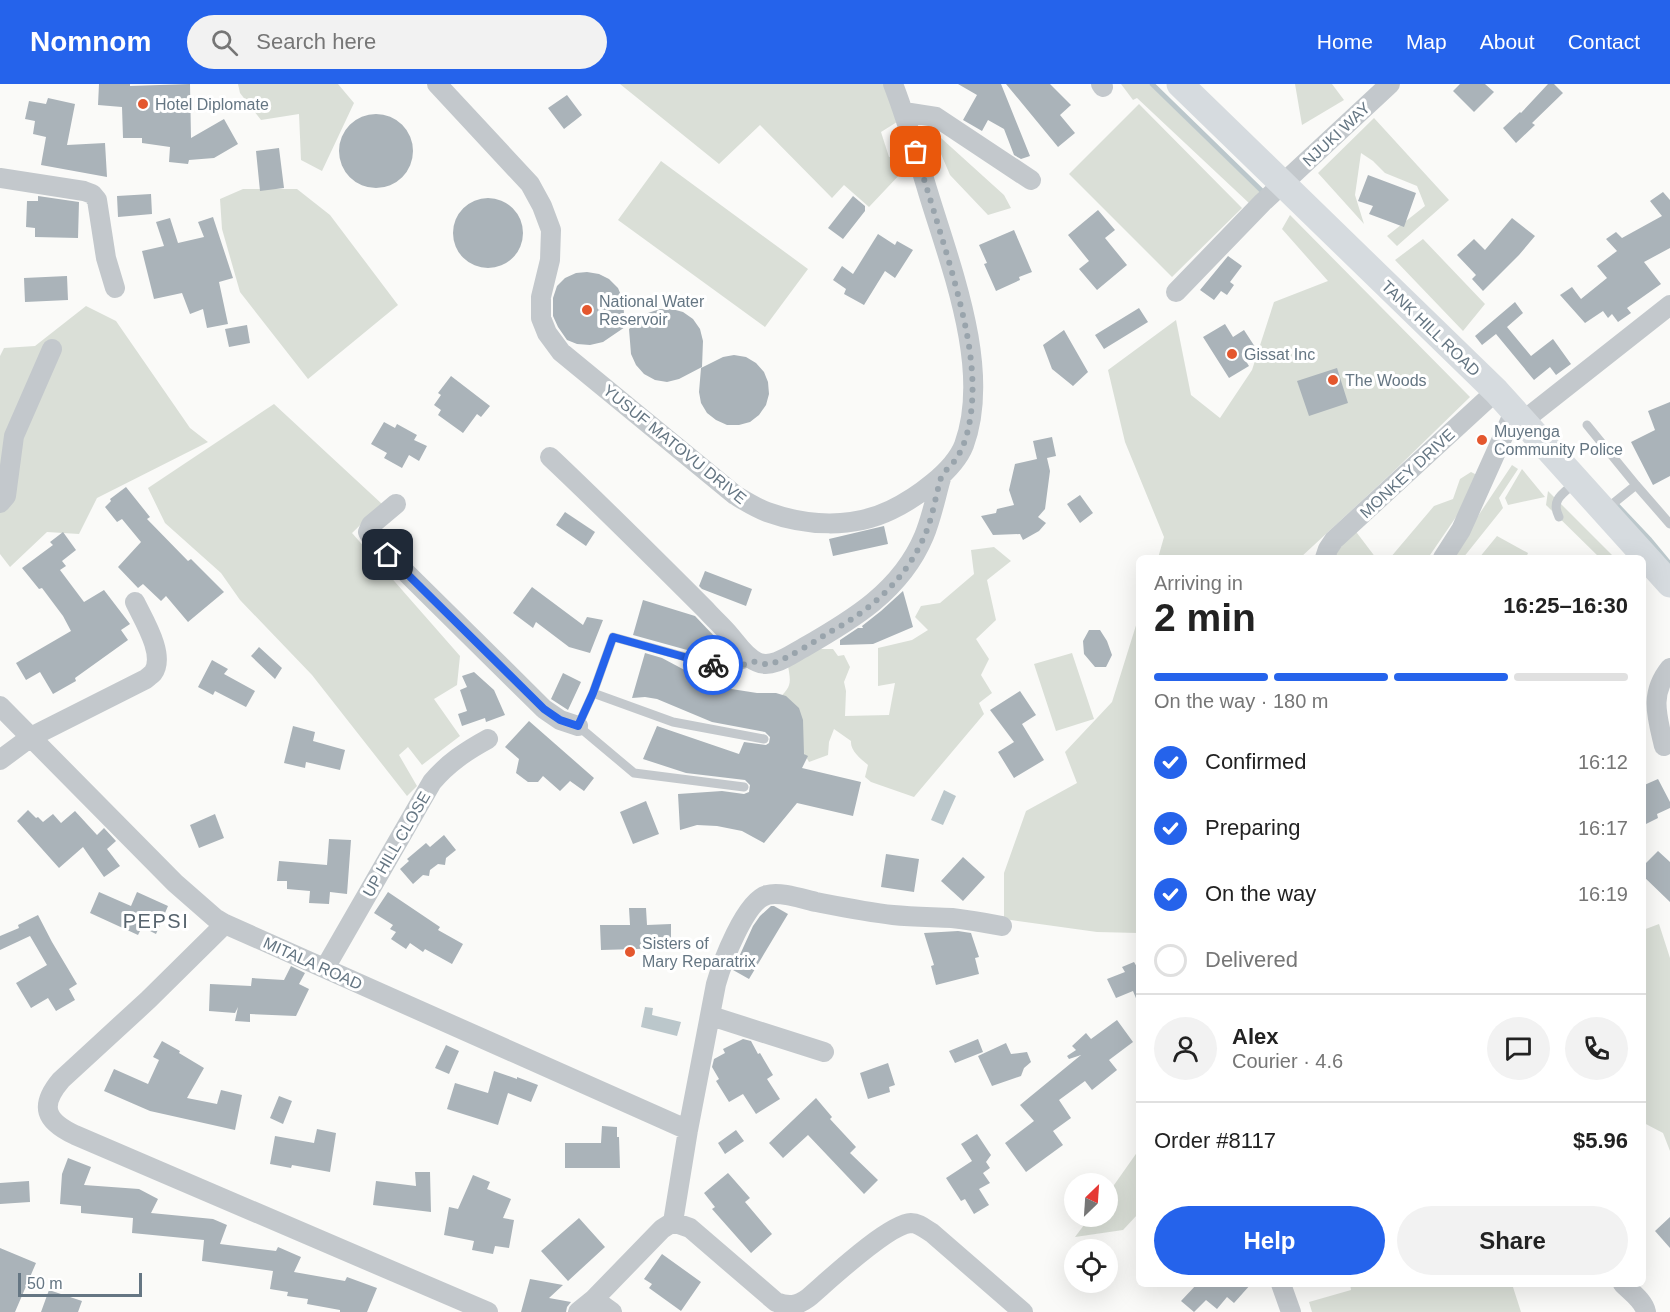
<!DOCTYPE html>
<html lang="en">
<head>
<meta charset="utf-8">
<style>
	body { margin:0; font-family:Helvetica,sans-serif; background:#f2f2f2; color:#222; height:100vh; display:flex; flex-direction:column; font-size:22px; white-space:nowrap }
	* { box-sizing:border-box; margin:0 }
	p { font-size:20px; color:#767676 }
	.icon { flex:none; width:33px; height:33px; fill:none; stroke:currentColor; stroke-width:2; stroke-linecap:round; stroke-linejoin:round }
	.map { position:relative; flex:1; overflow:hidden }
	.panel { position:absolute; left:1136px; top:471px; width:510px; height:732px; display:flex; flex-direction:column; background:#fff; border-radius:9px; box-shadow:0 6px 24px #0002 }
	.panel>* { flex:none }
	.needle { width:39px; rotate:25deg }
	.buttons { position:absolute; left:1064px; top:1089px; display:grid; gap:12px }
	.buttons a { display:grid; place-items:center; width:54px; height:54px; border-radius:50%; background:#fff; box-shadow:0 6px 24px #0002; font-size:30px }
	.scale { position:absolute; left:18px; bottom:15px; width:124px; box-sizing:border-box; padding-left:6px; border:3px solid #657683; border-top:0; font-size:16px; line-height:21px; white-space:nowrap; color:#657683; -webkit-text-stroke:4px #fff; paint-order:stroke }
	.pin { position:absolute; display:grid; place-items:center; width:51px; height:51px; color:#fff; margin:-26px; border-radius:12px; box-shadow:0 3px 9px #0006 }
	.courier { position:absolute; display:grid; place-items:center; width:60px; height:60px; margin:-30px; border:4px solid #2563eb; border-radius:50%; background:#fff; color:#222; box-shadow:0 2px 8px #0007 }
	.headline em { font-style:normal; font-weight:600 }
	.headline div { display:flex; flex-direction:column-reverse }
	.headline { display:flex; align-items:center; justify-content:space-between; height:102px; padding:0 18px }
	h1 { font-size:39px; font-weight:600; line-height:45px }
	.bar { display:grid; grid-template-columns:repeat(4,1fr); gap:9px 6px; align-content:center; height:72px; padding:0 18px }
	.bar i { height:8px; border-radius:4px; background:#e0e0e0 }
	.bar .on { background:#2563eb }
	.bar p { grid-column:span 4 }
	.line { display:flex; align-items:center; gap:15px; padding:0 18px; border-top:2px solid #e0e0e0 }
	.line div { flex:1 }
	.round { display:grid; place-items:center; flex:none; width:63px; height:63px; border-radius:32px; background:#f2f2f2 }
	ol { padding:0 18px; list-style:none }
	li { display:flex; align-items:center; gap:18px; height:66px }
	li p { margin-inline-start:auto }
	li .icon { padding:6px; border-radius:50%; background:#2563eb; color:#fff; stroke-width:4 }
	li:last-child { color:#767676 }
	li i { width:33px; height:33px; border:3px solid #e0e0e0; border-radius:50% }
	.cta { display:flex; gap:12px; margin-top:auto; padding:12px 18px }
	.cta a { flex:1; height:69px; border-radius:36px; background:#2563eb; color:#fff; font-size:24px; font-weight:600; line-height:69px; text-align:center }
	.cta a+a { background:#f2f2f2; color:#222 }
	header { display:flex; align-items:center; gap:36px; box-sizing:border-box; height:84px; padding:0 30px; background:#2563eb; color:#fff }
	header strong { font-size:28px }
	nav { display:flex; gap:33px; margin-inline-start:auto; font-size:21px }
	.search { width:420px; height:54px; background:#f2f2f2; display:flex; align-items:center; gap:15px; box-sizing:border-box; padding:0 21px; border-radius:33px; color:#767676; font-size:22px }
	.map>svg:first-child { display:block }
	.green { fill:#dadfd7 }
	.water { fill:#bbc7cb }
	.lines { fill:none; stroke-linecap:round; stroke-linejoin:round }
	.stream { stroke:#bbc7cb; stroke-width:5 }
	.building { fill:#aab3b9 }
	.lane { stroke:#c3c8cc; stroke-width:9 }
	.street { stroke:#c3c8cc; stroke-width:20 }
	.secondary { stroke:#d6dbdf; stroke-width:27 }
	.done { stroke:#99a4ac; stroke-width:6; stroke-dasharray:0 10.8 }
	.route { stroke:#2563eb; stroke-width:8 }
	.poi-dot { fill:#e4572e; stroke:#fff; stroke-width:2 }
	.labels { text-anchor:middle; stroke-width:6; stroke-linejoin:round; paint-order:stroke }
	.poi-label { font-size:16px; fill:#657683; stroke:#fff; text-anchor:start }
	.street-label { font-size:16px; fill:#657683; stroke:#fff }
	.quarter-label { font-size:20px; letter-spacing:1.5px; fill:#57646e; stroke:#fff }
</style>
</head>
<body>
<header>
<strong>Nomnom</strong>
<div class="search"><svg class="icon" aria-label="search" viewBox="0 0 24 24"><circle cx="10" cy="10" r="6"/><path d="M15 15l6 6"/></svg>Search here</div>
<nav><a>Home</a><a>Map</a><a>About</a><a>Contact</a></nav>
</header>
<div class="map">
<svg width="1670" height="1228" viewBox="0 0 1670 1228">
	<rect width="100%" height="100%" fill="#fafaf8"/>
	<!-- green -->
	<path class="green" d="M238,0H338L354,19L322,87L301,76L299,30L261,36L240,9Z
		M620,0H884L897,38L881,48L889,73L898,72L903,87L869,123L844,101L832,114L760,41L719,80Z
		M1121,0H1149L1261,109L1250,120L1137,14L1133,16Z
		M1295,0H1332L1344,16L1302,41Z
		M1139,20L1242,124L1172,193L1069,90Z
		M1374,34L1449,116L1397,162L1387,152L1425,122L1417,102L1385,89L1373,77L1361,69L1355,111L1364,140L1318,89Z
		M941,54L1004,111L1011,124L988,131L950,91L935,56Z
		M661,77L808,185L765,243L618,136Z
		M243,105H297L330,131L398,221L308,295L240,208L222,145L220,115Z
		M1290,131L1470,313L1394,387L1300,474H1158L1164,453L1125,358L1108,286L1176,236L1191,311L1220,334L1252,286L1274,218L1328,197L1282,145Z
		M1423,155L1485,220L1463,247L1395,176Z
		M86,222L116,237L190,344L208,358L97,414L79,450L47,448L10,483L0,470V272L4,264L35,262Z
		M274,320L382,420L352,449L460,572L457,601L434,615L460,652L422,681L408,663L399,671L417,702L407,712L312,591L240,516L221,489L165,439L148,404Z
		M1512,381L1518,385L1499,414L1503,424L1463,474H1450Z
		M1522,385L1545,413L1508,421L1505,414Z
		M1471,388L1481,393L1469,414L1428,474H1390L1434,422L1453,415L1460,395Z
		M1548,407L1615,474H1600L1546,421Z
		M1354,445L1376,474H1333Z
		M1497,452L1528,469L1526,474H1479Z
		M994,463L1011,477L987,496L996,536L976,555L989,575L981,591L992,609L979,619L984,630L914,713L871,698L865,693L868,681C861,675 850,667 851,657L834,645L829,658L828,671L809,678L793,650L776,618C790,602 792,603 788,582L817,565H833L838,572L844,571L850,583L844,598L846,607L845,632L889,631L895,599L878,602V564L912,556L928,546L915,533L921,522L940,519L974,490L971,466Z
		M1138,535V849L1097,848L1004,835V789L1026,727L1077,699L1065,668L1112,618Z
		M1072,569L1094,635L1056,647L1034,580Z
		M1659,840L1670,874V1067L1663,1049L1642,1038L1643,846Z
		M1138,1067V1130L1123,1146L1075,1153L1090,1133L1107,1132V1111Z
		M1350,1200H1512L1521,1228H1312L1309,1218L1351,1206Z"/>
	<!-- water -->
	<path class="water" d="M944,706L956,712L943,741L931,736Z
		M645,923L653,924L652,931L681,938L677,952L641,943Z"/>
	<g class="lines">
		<!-- stream -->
		<path class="stream" d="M1152,0L1263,108
			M1615,419L1650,456L1669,479"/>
	</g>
	<!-- building -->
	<path class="building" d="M99,0H130V2L190,0L191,54L224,35L238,60L214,74L189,76L188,80L169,78L170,63L142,59V54H123L122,23L98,21Z
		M958,0H1001L1030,72L1021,75L1014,71L1004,45L988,36L982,47L963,36L977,11Z
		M1006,0H1050L1071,21L1060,31L1075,49L1058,63Z
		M1460,0H1485L1494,8L1474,28L1453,7Z
		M1548,0H1554L1563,9L1532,39L1535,41L1516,59L1503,44L1520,28L1521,29Z
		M567,11L582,31L564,45L548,24Z
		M48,14L75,20L67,61L105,59L107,93L41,81L46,53L33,50L35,37L25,35L29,17L46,20Z
		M339 67a37 37 0 1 1 74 0a37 37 0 1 1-74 0Z
		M279,64L284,104L260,107L256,67Z
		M1368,91L1416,109L1404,143L1369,130L1373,122L1358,117Z
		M1663,108L1670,116V164L1644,178L1661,200L1627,224L1631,229L1618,238L1612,230L1608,234L1603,227L1585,239L1560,211L1572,203L1581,215L1607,194L1597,182L1617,167L1606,155L1616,148L1622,154L1662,132L1650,117Z
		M151,110L152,130L118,133L117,112Z
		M38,112L79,118L78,154L35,153V144L26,143L27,117H38Z
		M853,112L865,122V127L843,155L828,144Z
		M453 149a35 35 0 1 1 70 0a35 35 0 1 1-70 0Z
		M1098,126L1115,146L1105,154L1127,181L1097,206L1079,185L1089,177L1068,151Z
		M213,133L233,194L219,198L228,240L207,244L203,225L190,230L182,209L154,215L142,167L164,162L156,138L170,134L178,159L204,153L198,138Z
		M1512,134L1535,152L1519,171L1483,207L1472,195L1476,191L1457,171L1474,155L1485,166Z
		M1014,146L1032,188L1019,193L1020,196L996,207L984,180L987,179L979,161Z
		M878,150L895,161L897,157L913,166L895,194L885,187L864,221L844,210L846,205L833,196L842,182L853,190Z
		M1228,172L1242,182L1230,198L1234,201L1227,211L1221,207L1214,216L1200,206Z
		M587,188L599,190L609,195L618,204L623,216L625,243L603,258L590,261L577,260L567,256L558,243L553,232V214L557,202L565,194L576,189Z
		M67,192L68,216L25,218L24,194Z
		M1515,218L1523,229L1507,243L1531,272L1553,255L1571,280L1556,291L1550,283L1534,296L1496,250L1482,261L1475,252Z
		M1139,224L1148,238L1104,265L1095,251Z
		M660,225H672L683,228L693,235L700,245L703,257L702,283L679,295L667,298L655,296L644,290L636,281L631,270L629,245L648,229Z
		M1225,240L1233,253L1244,246L1257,266L1244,274L1249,282L1229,294L1203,253Z
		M247,241L250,259L229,263L225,245Z
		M1064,246L1088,288L1073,302L1052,285L1043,261Z
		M734,271L746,273L756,279L764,288L768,298L769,310L766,321L759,331L750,338L739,341H727L716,336L707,329L701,319L699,308L701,284L723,273Z
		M1337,284L1348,319L1309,332L1297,297Z
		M451,292L490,322L481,333L477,330L463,349L438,331L441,326L434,321L441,311L438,309Z
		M1670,318V392L1653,401L1631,358L1655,346L1648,327Z
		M384,338L395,344L397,340L417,351L414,356L427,362L419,377L409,371L402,384L384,374L387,369L371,360Z
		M1052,353L1056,372L1047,374L1050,387L1045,425L1038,433L1046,439L1039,447L1023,456L1020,450L993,451L981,432L996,429L997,425L1014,421L1009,406L1015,380L1037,375L1033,357Z
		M126,403L150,433L147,435L188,477L191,475L224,508L188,538L166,512L161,517L143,500L138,504L118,483L141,458L122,435L117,438L105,423L111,417L110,415Z
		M1080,411L1093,429L1080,439L1067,420Z
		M565,428L595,448L586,462L556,441Z
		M884,442L888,460L833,472L829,455Z
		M63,448L76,466L62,477L66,482L60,486L84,518L104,506L130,540L121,546L128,556L75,594L76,597L53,610L40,588L26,596L16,579L71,547L63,532L42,504L39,505L22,484L53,461L50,458Z
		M705,487L752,505L746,522L702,505L699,502Z
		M532,503L583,541L587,533L603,536L590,569L569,563L536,538L533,544L513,529Z
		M903,507L913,543L873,560L840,561V556L858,544H863L862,542L881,527Z
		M643,516L695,532L716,554L718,567L716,574L633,551Z
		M1089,546H1100L1107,557L1112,571L1106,583H1095L1084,570L1083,557Z
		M259,563L282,584L275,595L251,572Z
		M645,569L662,574L709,599L725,604L757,609H776L786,612L799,624L803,636L804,670L808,672L802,684L861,698L853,732L797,719L764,759L742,747L717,742L697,741L680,746L678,710L722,707L744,710L749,708L750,701L745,696L686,689L643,675L657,642L739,670L744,658L766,661L769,659L770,653L765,648L712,638L657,615L645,613L632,614Z
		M212,576L228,585L224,590L255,607L246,623L215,607L213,611L198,603Z
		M474,588L494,606L505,631L486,638L485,634L462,642L458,630L467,627L460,606L467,603L462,592Z
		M563,589L581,598L568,626L551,615Z
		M1020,607L1036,631L1022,640L1044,676L1014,694L998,668L1014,658L990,626Z
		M529,637L594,694L584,707L570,697L560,707L543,692L538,698H528L516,689L519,675L505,663Z
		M293,642L315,648L313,657L345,666L340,686L306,678L305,684L284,679Z
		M1658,695L1670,718V724L1657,730L1658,734L1646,740L1645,736L1642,737V702Z
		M646,717L659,750L633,760L620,728Z
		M28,726L36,734L38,733L43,738L53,730L61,739L75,727L97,751L104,744L116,757L107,765L120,782L104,793L83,763L59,784L17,737Z
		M215,730L224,754L199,764L190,741Z
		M444,751L456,766L446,774L445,781L438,780L430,786L429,792L423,791L413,800L400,785L409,777L407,775L426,759L430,763Z
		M329,755L351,756L347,810L330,808L329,820L309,819L310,807L287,805V797H277L279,777L327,781Z
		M1658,767L1670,778V818L1642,791V783Z
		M886,770L919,775L914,808L881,803Z
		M963,773L985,793L963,817L941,797Z
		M99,808L131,822L137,808L168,822L156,850L142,843L138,851L90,829Z
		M388,808L440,843L438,846L463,860L452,880L425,865L423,868L410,859L406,865L391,855L396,848L390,845L393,841L374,829Z
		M771,822H774L788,830L749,895L733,886L753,842L760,832Z
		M629,824H646L647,841L671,840V864L601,866L600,841H630Z
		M38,831L52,858L77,900L69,905L75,916L56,927L48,914L31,924L16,899L47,881L30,852L0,866V852L19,844L18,841Z
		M958,847L971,849L979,873L975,874L979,890L936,901L931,882L934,881L924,849Z
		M1134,878L1137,883L1138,882V919L1133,907L1116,914L1107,895L1125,888L1122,883Z
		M291,882L305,889L299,900L309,905L296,932L250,930V938L235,937L238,923L235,929L209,927L210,900L251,902L252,894L284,896Z
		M1117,936L1133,958L1109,976L1117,986L1092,1006L1085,997L1059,1016L1071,1034L1053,1047L1063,1061L1026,1088L1005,1059L1034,1037L1020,1021L1081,971L1069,975L1067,972L1076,966L1072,962L1086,949L1091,955Z
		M743,955L751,957L758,970L760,969L773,991L767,995L780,1015L756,1030L743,1010L729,1018L716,997L719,995L712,983L714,975L725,969L723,965Z
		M978,955L983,968L955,979L949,967Z
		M162,957L180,967L179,969L204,984L187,1014L217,1020L221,1006L242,1011L235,1046L150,1027L104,1007L114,985L148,1000L159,976L153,973Z
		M1006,959L1011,970L1027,968L1031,978L1024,984L1021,992L992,1002L978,972Z
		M446,961L459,967L449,990L435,984Z
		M888,979L895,1001L889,1003L890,1008L868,1015L860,989Z
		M494,987L517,995V993L538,1001L531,1018L508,1009L498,1041L447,1025L455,999L488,1009Z
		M279,1012L292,1017L283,1040L270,1034Z
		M816,1014L832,1033L830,1035L856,1063L850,1069L878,1096L864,1110L808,1051L783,1074L769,1059Z
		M602,1042L617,1043V1053H619L620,1084H565V1059H601Z
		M317,1045L336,1049L330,1088L292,1081L291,1084L270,1080L275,1052L314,1059Z
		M736,1046L744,1057L725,1070L718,1059Z
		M977,1050L991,1071L986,1078L990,1084L983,1089L990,1099L979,1105L989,1121L974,1130L965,1115L961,1117L946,1094L972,1077L961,1060Z
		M68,1074L91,1083L84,1101L139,1105L158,1115L151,1129L213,1135L227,1141L220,1160L276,1167L278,1163L301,1173L294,1188L345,1197L347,1193L377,1204L367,1228H340V1226L307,1220L308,1215L287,1212L288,1208L270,1205L273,1187L202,1177L204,1156L132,1149L133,1134L81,1129V1122L60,1120L62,1090Z
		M415,1088H430L431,1128L373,1121L376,1097L416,1102Z
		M728,1089L750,1114L745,1118L772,1150L751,1169L712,1125L715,1123L704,1109Z
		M473,1091L490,1098L487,1105L511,1115L503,1134L514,1136L509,1164L495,1162L493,1170L472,1166L474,1157L444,1151L449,1123L458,1125Z
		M29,1097L30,1118L0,1120V1099Z
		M1670,1133V1164L1655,1147Z
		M579,1134L605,1163L568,1197L541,1167Z
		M0,1164L36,1179L15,1228H0Z
		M662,1170L701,1198L681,1227L649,1204L652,1200L644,1195Z
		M530,1195L563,1201L549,1214L571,1218L567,1223L566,1228H521Z
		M1197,1200H1251L1234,1219L1227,1213L1217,1225L1206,1216L1194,1228L1181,1217Z
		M49,1206L82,1217L78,1228H41Z"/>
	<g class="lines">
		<!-- lane -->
		<path class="lane" d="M1587,341L1636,401L1670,440
			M1605,426L1636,401
			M1559,433C1550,415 1564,409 1576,398
			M593,609L673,638L764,655
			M744,703L634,689L578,642L593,609L613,553L729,585L754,577"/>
		<!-- street -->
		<path class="street" d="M437,0L530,100L542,122L551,146L550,176L541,213V234L547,249L561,268L735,411C745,417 756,424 767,428C806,442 852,445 891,426C916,414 954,387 964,361C992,285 950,181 928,108C917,72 907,36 893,0
			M1101,0L1103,3
			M904,28L936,33L1031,96
			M0,94L84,107L92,110L97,116L106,174L115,204
			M1176,208L1263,118L1390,0
			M1523,337L1670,221
			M550,373C603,423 654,474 706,526C713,534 721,541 728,549C737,559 744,572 757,578C772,585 790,571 803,564C852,536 901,507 924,452C932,433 936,411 942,391
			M0,419L6,412L14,352L52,265
			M396,420L371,441L368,448L372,455L544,625L560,636L578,642
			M1325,474L1328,465L1334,456L1496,307
			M1443,474L1461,446L1514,328
			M0,622L175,799L215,834L225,840L688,1046
			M1664,662C1657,632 1649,610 1670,584
			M0,676L31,653L146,595C148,593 151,591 153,589C166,571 143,535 135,518
			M225,840L148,916L61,996C39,1022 45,1037 75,1051L488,1228
			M325,884L432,698C448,679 466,667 488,655
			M711,932L824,968
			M673,1138L690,1144L776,1218C789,1223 797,1222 808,1214C828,1197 888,1140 911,1139C919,1139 925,1145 932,1149L1023,1228
			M1281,1200L1291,1228
			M1623,1200C1631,1208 1644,1217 1646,1228
			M594,1215L612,1228
			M578,1228L594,1215L662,1145L673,1138L688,1046L716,900C722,879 745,817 767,811C780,807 803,815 816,818C842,823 867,828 893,831C913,833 933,833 952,834C969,836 986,839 1002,842"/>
		<!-- secondary -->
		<path class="secondary" d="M1180,0L1496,307L1670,500"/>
	</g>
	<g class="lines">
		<!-- done -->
		<path class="done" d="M713,581C719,583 726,586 731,585C738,584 745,579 752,578C758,577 763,581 770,580C786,576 815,557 830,548C871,526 905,496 924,453C932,436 935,415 940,397C942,389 948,385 953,379C961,369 965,358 968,346C979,298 968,249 956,203C944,158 929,113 916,68"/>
		<!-- route -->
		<path class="route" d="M388,471L544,625L560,636L578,642L593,609L613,553L713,581"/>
	</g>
	<!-- markers -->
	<g class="poi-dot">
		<circle cx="143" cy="20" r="6"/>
		<circle cx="587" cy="226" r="6"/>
		<circle cx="1232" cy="270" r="6"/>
		<circle cx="1333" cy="296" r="6"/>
		<circle cx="1482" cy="356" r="6"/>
		<circle cx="630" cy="868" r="6"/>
	</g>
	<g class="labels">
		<!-- poi labels -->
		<g class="poi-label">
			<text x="155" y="26">Hotel Diplomate</text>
			<text x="599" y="223">National Water<tspan x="599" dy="18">Reservoir</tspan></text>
			<text x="1244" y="276">Gissat Inc</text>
			<text x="1345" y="302">The Woods</text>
			<text x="1494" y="353">Muyenga<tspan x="1494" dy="18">Community Police</tspan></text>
			<text x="642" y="865">Sisters of<tspan x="642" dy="18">Mary Reparatrix</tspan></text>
		</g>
		<!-- street labels -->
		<g class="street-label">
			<text transform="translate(1336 50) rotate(-43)" y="6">NJUKI WAY</text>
			<text transform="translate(1431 244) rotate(44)" y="6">TANK HILL ROAD</text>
			<text transform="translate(675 360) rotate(39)" y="6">YUSUF MATOVU DRIVE</text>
			<text transform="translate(1407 389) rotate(-43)" y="6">MONKEY DRIVE</text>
			<text transform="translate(396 760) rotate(-60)" y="6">UP HILL CLOSE</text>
			<text transform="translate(313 879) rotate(24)" y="6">MITALA ROAD</text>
		</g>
		<!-- quarter labels -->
		<g class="quarter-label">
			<text x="156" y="844">PEPSI</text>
		</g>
	</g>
</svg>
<div class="buttons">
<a><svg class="needle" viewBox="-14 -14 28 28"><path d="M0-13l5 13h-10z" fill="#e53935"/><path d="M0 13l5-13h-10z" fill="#767676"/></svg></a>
<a><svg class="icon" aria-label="locate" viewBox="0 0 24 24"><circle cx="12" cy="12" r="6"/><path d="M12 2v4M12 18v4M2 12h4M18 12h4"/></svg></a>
</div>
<div class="scale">50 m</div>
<div class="pin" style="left:916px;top:68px;background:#ea580c"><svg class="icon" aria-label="bag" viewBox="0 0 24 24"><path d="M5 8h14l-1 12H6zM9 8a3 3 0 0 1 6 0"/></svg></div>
<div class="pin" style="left:388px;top:471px;background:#1f2937"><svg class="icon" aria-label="home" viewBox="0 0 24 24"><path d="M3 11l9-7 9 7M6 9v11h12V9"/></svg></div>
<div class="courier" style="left:713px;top:581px"><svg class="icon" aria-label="bike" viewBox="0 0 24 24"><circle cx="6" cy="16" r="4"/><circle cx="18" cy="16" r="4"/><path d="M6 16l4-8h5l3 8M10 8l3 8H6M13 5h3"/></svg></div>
<section class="panel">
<div class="headline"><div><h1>2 min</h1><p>Arriving in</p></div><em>16:25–16:30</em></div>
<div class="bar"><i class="on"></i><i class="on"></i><i class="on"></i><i></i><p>On the way · 180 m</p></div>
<ol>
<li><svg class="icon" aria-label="check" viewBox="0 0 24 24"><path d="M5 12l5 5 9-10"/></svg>Confirmed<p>16:12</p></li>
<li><svg class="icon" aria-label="check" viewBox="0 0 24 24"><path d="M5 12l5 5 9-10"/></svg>Preparing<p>16:17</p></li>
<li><svg class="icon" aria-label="check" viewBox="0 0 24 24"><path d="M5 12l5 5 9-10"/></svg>On the way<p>16:19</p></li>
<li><i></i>Delivered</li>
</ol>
<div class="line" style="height:108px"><a class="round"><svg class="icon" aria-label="person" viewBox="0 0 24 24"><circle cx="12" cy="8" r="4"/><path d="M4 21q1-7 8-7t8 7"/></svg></a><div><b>Alex</b><p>Courier · 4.6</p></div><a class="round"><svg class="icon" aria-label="chat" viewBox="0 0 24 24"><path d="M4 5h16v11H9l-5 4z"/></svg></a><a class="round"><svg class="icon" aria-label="phone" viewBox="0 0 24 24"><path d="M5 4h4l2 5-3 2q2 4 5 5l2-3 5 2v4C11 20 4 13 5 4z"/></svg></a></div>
<div class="line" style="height:78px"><div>Order #8117</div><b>$5.96</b></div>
<div class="cta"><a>Help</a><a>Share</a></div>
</section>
</div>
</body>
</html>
